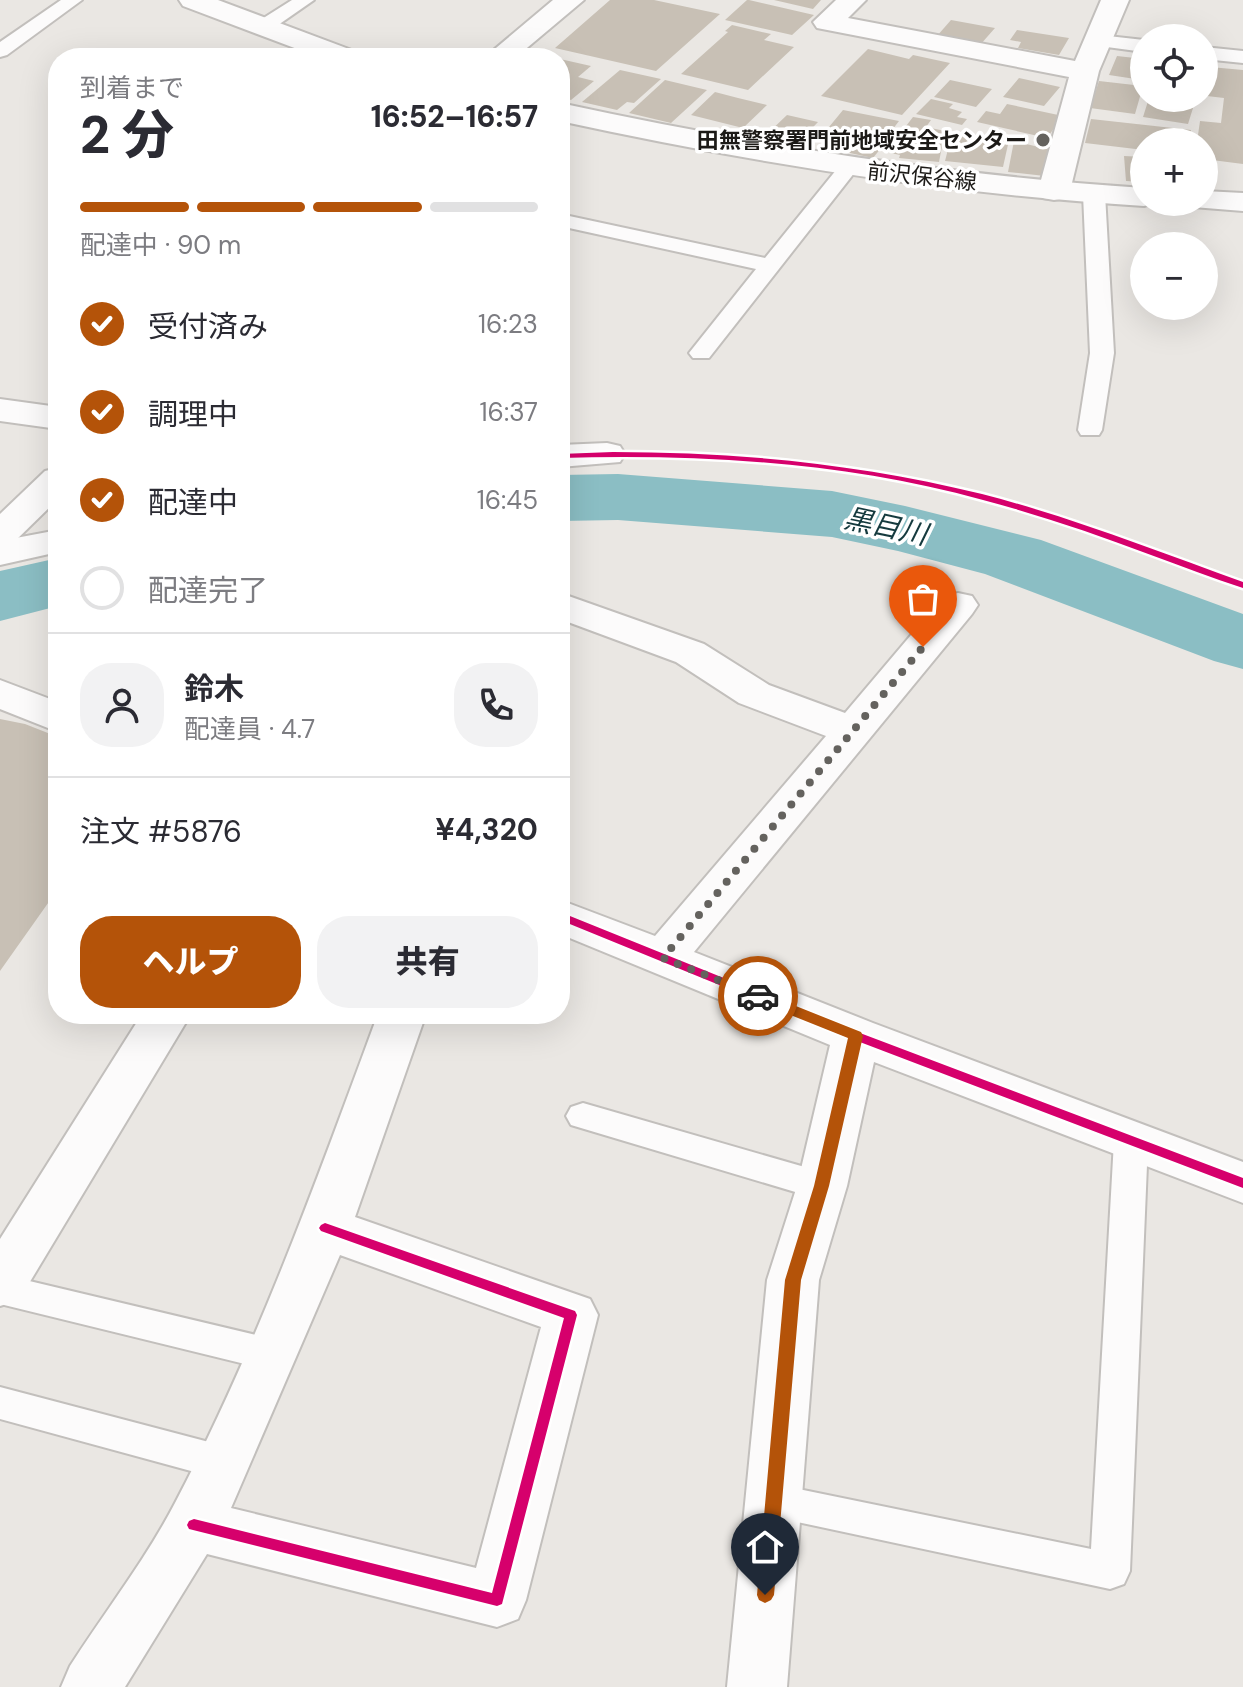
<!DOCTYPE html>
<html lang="ja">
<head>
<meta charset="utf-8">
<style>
	body { margin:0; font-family:"DM Sans","Noto Sans JP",sans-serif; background:#f2f2f3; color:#2b2b33; height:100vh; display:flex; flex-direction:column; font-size:30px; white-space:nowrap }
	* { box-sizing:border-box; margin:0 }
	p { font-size:26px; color:#7c7c81 }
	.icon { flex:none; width:44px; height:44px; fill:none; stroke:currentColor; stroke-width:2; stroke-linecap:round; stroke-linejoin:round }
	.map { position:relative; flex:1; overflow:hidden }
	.details { position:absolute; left:48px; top:48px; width:522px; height:976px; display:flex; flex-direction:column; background:#fff; border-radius:32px; box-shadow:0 8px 32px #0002 }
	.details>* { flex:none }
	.tools { position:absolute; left:1130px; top:24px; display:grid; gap:16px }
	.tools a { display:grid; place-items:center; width:88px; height:88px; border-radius:50%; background:#fff; box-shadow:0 8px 32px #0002; font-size:40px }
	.pin { position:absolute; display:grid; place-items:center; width:68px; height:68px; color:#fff; margin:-82px -34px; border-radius:50% 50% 50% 0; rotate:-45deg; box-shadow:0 0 8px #0007 }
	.pin .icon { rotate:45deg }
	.courier { position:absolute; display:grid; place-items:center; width:80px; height:80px; margin:-40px; border:6px solid #b45309; border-radius:50%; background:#fff; color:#222; box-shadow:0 2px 10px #0007 }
	.head em { font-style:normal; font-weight:800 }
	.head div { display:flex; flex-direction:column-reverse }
	.head { display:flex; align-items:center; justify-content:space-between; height:136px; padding:0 32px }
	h1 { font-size:52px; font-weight:800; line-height:60px }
	.bar { display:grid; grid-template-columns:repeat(4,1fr); gap:12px 8px; align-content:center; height:96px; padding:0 32px }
	.bar i { height:10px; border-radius:6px; background:#e1e1e2 }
	.bar .active { background:#b45309 }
	.bar p { grid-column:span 4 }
	.line { display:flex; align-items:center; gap:20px; padding:0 32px; border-top:2px solid #e1e1e2 }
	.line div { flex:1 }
	.round { display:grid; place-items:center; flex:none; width:84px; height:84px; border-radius:32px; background:#f2f2f3 }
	ol { padding:0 32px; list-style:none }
	li { display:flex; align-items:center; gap:24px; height:88px }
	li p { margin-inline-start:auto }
	li .icon { padding:8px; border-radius:50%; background:#b45309; color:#fff; stroke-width:4 }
	li:last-child { color:#7c7c81 }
	li i { width:44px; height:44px; border:4px solid #e1e1e2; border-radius:50% }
	.cta { display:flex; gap:16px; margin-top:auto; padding:16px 32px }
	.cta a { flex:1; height:92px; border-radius:32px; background:#b45309; color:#fff; font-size:32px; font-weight:800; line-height:92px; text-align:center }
	.cta a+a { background:#f2f2f3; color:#2b2b33 }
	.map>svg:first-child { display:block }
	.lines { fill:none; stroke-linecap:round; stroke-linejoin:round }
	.river { fill:#8bbec4; fill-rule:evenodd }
	.building { fill:#c8c0b5 }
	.lane-casing { stroke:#c2bfbc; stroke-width:4 }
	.street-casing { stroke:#c2bfbc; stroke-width:4 }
	.secondary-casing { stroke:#c2bfbc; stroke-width:4 }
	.lane { fill:#fcfbfb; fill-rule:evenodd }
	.street { fill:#fcfbfb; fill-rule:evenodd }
	.secondary { fill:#fcfbfb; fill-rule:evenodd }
	.cycleway-casing { stroke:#fff; stroke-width:5 }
	.cycleway { fill:#d6006c; fill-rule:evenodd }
	.route { fill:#b45309 }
	.done { stroke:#64625e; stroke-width:8; stroke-dasharray:0 14.4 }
	.poi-dot { fill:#64625e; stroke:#fff; stroke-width:3 }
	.labels { text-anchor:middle; stroke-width:7; stroke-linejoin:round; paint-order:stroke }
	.far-poi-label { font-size:22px; font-weight:bold; fill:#1c1a17; stroke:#fff; text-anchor:end }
	.far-street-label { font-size:22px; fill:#1c1a17; stroke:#fff }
	.water-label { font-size:28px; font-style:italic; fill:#153a3e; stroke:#fff }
</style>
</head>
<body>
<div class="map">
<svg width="1243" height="1687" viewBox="0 0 1243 1687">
	<rect width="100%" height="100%" fill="#eae7e3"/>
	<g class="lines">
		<!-- river -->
		<path class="river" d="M618,474L832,491L905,506L1041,540L1243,614V669L1214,661L985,574L898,551L832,537L618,520L560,521V475Z
			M58,558V606L0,621V571Z"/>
	</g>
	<!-- building -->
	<path class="building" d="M610,0H654L720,14L656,71L555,48Z
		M747,0H749L814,15L792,35L725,20Z
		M774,0H821L813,9Z
		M951,20L995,28L980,45L937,36Z
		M732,25L771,34L764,40L794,47L748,90L681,74L728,32L725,31Z
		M1017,30L1069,38L1059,55L1018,48L1021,42L1010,40Z
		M868,49L909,59L913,55L950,63L902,115L821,96Z
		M1117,56L1144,59L1142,80L1109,75Z
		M560,59L591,66L578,77L594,81L571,100L560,97Z
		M1210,67L1243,70V164L1204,159V142H1197L1200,121L1221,123L1224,98L1207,96Z
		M620,70L661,79L634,103L627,102L617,110L582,102Z
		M1019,78L1060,87L1044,106L1003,97Z
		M665,80L707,90L671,123L629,113Z
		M950,80L992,89L976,107L934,97Z
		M1099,81L1143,86L1135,114L1090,108Z
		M715,92L738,98L767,105L743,128L691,115Z
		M1149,98H1175L1173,105L1193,108L1188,124L1143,117Z
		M931,99L953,104L949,108L962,112L957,117L967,119L962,125L916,114Z
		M1007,104L1063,116L1047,138L977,122L986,111L1000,114Z
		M843,110L899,121L886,138L829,127Z
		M787,115L818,122L797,144L765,136Z
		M913,117L931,120L926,127L945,131L939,162L899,158L900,155L886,152Z
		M1091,119L1191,130L1189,142H1144V150L1085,143Z
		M833,133L885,143L873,158L822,147Z
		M952,134L1009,140L1003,167L945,161Z
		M1014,141L1051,150L1045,176L1008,172Z
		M1124,156L1144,157V182L1126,181Z
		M0,719L25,724L58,737V889L0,971Z"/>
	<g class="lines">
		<!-- lane casing -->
		<g class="lane-casing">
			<path id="lane" d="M61,0H82L7,55L0,57V42Z
				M292,0H314L268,32H254L252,28L254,24Z
				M1099,35L1144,40V52L1092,45L1089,41L1092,37Z
				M1204,47L1243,51V63L1204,59Z
				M848,162L855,164L858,168L855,172L709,358H693L689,353L756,269L560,226V214L765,258L841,164Z
				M1094,188L1105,194L1114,353L1102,430L1099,435H1081L1078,430L1090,353L1083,194Z
				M583,1103L822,1172L834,1176L839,1186L834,1196L822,1200L571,1125L566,1116L571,1107Z
				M1131,1128L1143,1132L1148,1141L1130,1571L1124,1584L1110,1589L760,1514L755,1502L760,1490L774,1484L1091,1549L1114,1141L1119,1132Z
				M0,1274L269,1338L282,1343L287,1354L282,1365L269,1370L0,1304Z
				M0,1387L224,1446L238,1451L243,1463L238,1475L224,1480L0,1419Z"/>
		</g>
		<!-- street casing -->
		<g class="street-casing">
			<path id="street" d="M553,0H584L515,58H484Z
				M836,0H866L848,18L1075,61L1101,0H1129L1099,71L1070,191L1065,198L1054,200L1043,198L1038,191L1069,77L817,28L813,22Z
				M607,443L620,446L625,454L620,462L560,467V445Z
				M58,530V552L0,565V541Z
				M560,593L704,644L769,685L845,713L944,596L958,593L972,596L978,605L972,614L694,952L873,1023L1243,1162V1203L874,1062L847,1186L819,1280L787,1687H727L767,1280L797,1186L830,1045L560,934V900L655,936L826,736L739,703L676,662L560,619Z
				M0,680L58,702V732L0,709Z
				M142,1014H191L19,1300L0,1306V1239Z
				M378,1014H426L355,1217L590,1299L598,1315L526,1600L518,1619L497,1627L207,1554L125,1687H61L70,1666C104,1613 146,1559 175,1503C257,1347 317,1179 378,1014ZM340,1255L541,1327L476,1568L231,1508Z"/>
		</g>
		<!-- secondary casing -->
		<g class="secondary-casing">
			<path id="secondary" d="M179,0H218L357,52L361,58H321L183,6Z
				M560,103C753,145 947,175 1144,188V202H1156L1144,206C947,194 753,163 560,121Z
				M1204,191L1243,193V211L1193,207L1190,202H1204Z
				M0,399L58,407V429L0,421Z
				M58,468V499L13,543L0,546V514L45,471Z"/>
		</g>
		<!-- lane -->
		<use href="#lane" class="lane"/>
		<!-- street -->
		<use href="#street" class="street"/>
		<!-- secondary -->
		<use href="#secondary" class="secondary"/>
		<!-- cycleway casing -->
		<g class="cycleway-casing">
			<path id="cycleway" d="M613,452C738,452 861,464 982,494C1071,517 1157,551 1243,582V588C1212,578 1182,566 1151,555C1096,534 1040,515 983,500C845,462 702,454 560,458V454Z
				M560,912L860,1033L1243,1178V1188L852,1039L560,920Z
				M325,1223L575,1311L577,1315L502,1604L497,1606L189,1529L187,1525L189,1521L194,1519L492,1593L564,1318L321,1231L319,1228L321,1225Z"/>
		</g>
		<!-- cycleway -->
		<use href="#cycleway" class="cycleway"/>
	</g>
	<!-- route -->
	<path class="route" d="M758,991L861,1032L863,1036L829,1186L801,1280L774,1595L771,1600L765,1603L759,1600L757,1595L785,1280L814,1186L848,1038L753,1000L751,996Z"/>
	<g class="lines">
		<!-- done -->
		<path class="done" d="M758,996L663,958L923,647"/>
	</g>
	<!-- markers -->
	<circle class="poi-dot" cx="1043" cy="140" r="8"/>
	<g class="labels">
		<!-- far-poi labels -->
		<g class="far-poi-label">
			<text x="1027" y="148">田無警察署門前地域安全センター</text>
		</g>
		<!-- far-street labels -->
		<g class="far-street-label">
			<text transform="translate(922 176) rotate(6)" y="8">前沢保谷線</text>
		</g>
		<!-- water labels -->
		<g class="water-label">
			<text transform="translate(886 526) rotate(12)" y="10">黒目川</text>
		</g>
	</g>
</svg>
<div class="tools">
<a><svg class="icon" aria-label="locate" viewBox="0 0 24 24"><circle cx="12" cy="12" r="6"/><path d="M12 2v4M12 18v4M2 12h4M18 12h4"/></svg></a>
<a>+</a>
<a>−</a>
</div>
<div class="pin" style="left:923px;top:647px;background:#ea580c"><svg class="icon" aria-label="bag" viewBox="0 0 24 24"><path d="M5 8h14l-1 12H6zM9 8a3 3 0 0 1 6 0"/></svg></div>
<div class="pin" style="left:765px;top:1595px;background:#1f2937"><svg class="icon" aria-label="home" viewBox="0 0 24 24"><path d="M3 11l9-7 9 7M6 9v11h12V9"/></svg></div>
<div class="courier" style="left:758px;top:996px"><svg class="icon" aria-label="car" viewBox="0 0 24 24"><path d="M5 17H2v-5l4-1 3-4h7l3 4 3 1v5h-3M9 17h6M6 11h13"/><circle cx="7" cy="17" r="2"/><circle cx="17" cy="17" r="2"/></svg></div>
<section class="details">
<div class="head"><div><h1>2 分</h1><p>到着まで</p></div><em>16:52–16:57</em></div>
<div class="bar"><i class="active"></i><i class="active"></i><i class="active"></i><i></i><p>配達中 · 90 m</p></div>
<ol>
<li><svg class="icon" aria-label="check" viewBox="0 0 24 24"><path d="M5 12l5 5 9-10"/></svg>受付済み<p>16:23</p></li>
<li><svg class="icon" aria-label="check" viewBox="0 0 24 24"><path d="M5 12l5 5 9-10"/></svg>調理中<p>16:37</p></li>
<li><svg class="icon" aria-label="check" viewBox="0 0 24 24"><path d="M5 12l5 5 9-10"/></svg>配達中<p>16:45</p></li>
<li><i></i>配達完了</li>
</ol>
<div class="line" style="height:144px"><a class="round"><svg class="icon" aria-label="person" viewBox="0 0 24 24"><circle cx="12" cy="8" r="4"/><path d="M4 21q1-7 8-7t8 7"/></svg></a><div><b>鈴木</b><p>配達員 · 4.7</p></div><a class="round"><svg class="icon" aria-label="phone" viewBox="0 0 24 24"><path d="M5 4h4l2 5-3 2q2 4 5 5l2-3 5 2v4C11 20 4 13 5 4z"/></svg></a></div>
<div class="line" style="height:104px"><div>注文 #5876</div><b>¥4,320</b></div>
<div class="cta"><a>ヘルプ</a><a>共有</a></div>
</section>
</div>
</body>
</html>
